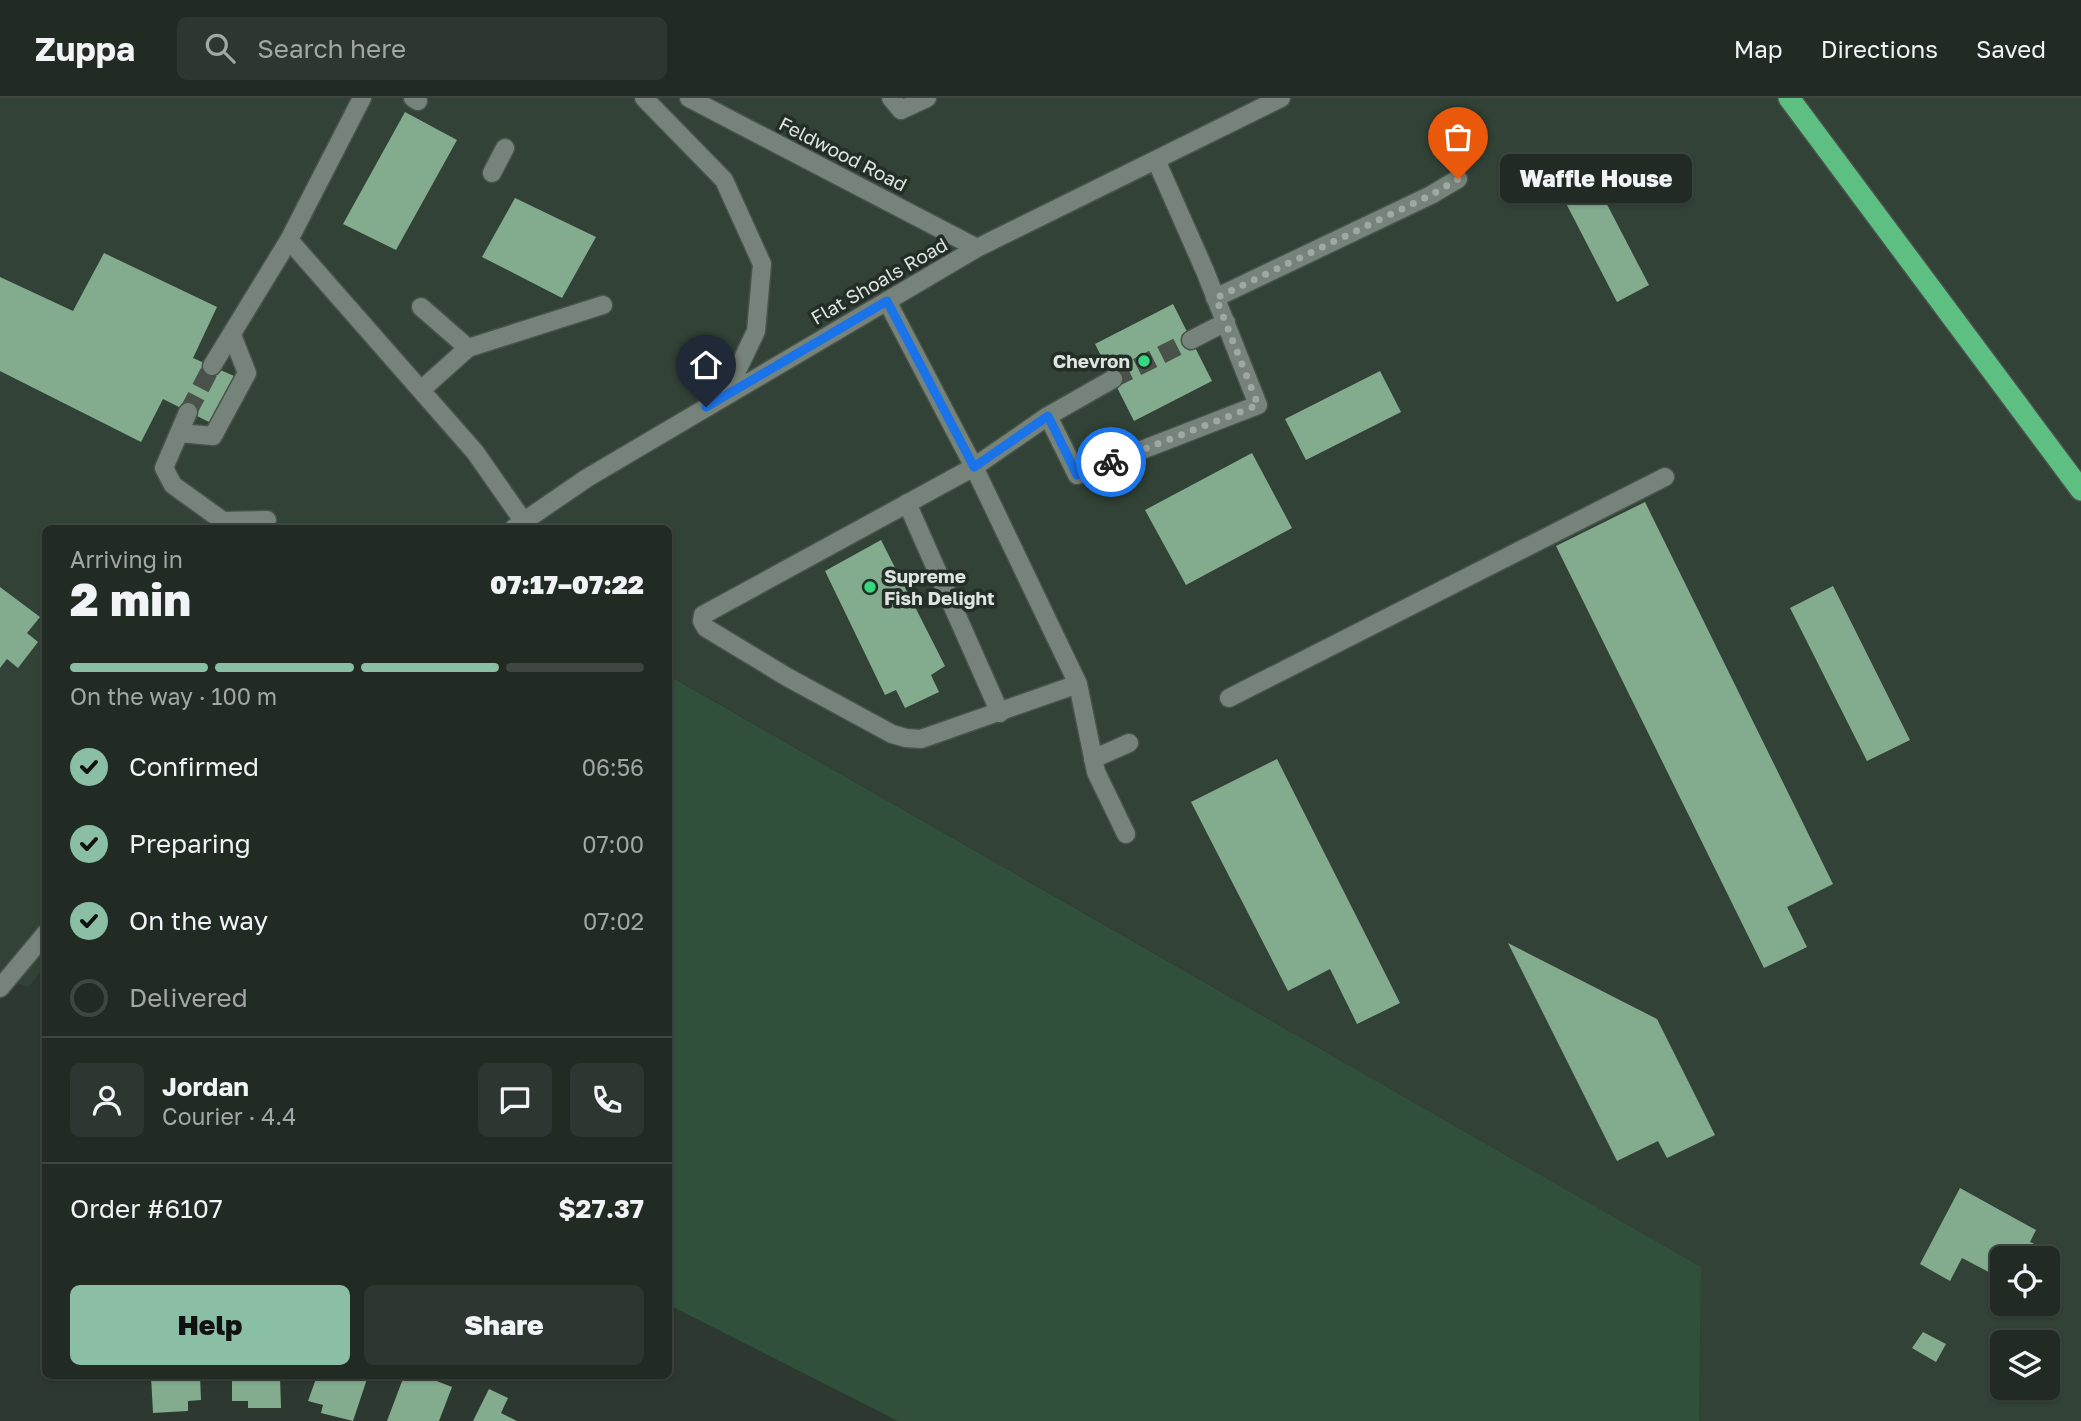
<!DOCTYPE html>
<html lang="en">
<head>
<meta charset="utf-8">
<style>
	body { margin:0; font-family:"Golos Text",sans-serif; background:#2e3631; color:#f1f3f6; height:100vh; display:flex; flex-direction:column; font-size:26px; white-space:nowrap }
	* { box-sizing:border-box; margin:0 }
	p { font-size:23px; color:#a2a7a6 }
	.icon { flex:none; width:38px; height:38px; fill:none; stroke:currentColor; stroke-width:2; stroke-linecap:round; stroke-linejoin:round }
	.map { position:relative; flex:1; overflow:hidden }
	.panel { position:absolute; left:42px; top:427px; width:630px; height:854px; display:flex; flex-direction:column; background:#222a24; border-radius:10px; box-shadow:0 2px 5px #0004,0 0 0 2px #3f4641 }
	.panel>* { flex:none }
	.controls { position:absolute; left:1990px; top:1148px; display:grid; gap:14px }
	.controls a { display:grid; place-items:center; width:70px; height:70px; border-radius:10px; background:#222a24; box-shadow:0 2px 5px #0004,0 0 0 2px #3f4641; font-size:35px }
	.pin { position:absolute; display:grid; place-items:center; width:60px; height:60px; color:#fff; margin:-72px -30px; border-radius:50% 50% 50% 0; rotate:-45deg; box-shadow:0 0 7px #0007 }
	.pin .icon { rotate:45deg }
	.courier { position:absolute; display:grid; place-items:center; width:70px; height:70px; margin:-35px; border:5px solid #1a73e8; border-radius:50%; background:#fff; color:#222; box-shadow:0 2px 9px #0007 }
	.bubble { position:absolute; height:49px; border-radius:10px; background:#222a24; box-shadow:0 2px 5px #0004,0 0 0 2px #3f4641; font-size:23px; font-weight:800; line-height:49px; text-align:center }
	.overview em { font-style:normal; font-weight:800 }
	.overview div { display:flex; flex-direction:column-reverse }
	.overview { display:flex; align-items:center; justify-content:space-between; height:119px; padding:0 28px }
	h1 { font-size:46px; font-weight:800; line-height:52px }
	.bar { display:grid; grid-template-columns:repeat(4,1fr); gap:10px 7px; align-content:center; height:84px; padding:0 28px }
	.bar i { height:9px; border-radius:5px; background:#3f4641 }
	.bar .current { background:#8abfa5 }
	.bar p { grid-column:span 4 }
	.line { display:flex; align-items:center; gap:18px; padding:0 28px; border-top:2px solid #3f4641 }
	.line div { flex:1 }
	.round { display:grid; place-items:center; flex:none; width:74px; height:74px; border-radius:10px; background:#2e3631 }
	ol { padding:0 28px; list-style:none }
	li { display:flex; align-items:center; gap:21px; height:77px }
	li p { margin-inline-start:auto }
	li .icon { padding:7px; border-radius:50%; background:#8abfa5; color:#111; stroke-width:4 }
	li:last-child { color:#a2a7a6 }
	li i { width:38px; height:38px; border:4px solid #3f4641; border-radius:50% }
	.primary-button { display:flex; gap:14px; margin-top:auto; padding:14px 28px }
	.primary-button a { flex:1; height:80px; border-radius:10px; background:#8abfa5; color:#111; font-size:28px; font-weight:800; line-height:80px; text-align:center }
	.primary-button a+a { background:#2e3631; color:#f1f3f6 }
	header { display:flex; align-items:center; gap:42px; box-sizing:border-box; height:98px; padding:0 35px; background:#222a24; border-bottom:2px solid #3f4641 }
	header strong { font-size:33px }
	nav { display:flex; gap:38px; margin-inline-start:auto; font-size:24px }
	.search { width:490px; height:63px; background:#2e3631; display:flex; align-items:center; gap:18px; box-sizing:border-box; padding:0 24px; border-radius:10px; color:#a2a7a6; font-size:26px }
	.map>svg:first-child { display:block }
	.built { fill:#324236; fill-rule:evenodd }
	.green { fill:#31503b }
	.building { fill:#83ac8f }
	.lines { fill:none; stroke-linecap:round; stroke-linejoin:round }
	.minor-tunnel { stroke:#48524a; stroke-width:18; stroke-dasharray:18 9; stroke-linecap:butt }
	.minor-casing { stroke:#49534c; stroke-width:21 }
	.highway-casing { stroke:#49534c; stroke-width:24 }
	.minor { stroke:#76837a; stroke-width:18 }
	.highway { stroke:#5dc082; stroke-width:21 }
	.done { stroke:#a0a8a2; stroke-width:7; stroke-dasharray:0 12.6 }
	.route { stroke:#1a73e8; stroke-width:9 }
	.poi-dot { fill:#35d881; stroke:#232e26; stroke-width:2.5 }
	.labels { text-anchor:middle; stroke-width:7; stroke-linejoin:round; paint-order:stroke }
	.street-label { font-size:19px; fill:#dee5e0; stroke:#232e26 }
	.poi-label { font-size:19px; font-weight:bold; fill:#dee5e0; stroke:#232e26; text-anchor:end }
</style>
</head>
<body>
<header>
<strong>Zuppa</strong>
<div class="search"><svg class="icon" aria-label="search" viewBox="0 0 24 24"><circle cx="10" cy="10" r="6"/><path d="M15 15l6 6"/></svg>Search here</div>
<nav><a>Map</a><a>Directions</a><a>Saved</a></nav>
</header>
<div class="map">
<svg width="2081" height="1323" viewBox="0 0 2081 1323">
	<rect width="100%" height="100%" fill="#2d3830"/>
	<!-- built -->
	<path class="built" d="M0,0H2081V1323H1699L1701,1169L669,577L668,430H46L45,867L29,889L0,881ZM2002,1160H2048V1206H2002ZM2002,1244H2048V1290H2002Z"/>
	<!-- green -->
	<path class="green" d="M668,577L1701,1169L1699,1323H898L669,1207Z"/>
	<!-- building -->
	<path class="building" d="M405,14L457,42L396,152L343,126Z
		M1588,70L1649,187L1617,204L1556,86Z
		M515,100L596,139L562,200L482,159Z
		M104,155L217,209L193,260L234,278L211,325L163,301L141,344L0,273V179L73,213Z
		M1173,206L1212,283L1134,323L1095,246Z
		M1380,273L1401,314L1306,362L1285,321Z
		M1252,355L1292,430L1186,487L1145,412Z
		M1645,404L1833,786L1787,809L1807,849L1764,870L1556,448Z
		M881,442L945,568L931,577L939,594L905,610L896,592L885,597L825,473Z
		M1833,488L1910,642L1867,663L1790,510Z
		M0,489L40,519L27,535L38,544L18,570L7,561L0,570Z
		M1277,661L1400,905L1357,926L1330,871L1288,893L1191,704Z
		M1508,845L1657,921L1715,1037L1667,1060L1658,1043L1617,1063Z
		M1960,1090L2036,1132L2030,1144L2045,1151L2040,1160H2002V1181L1962,1160L1950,1183L1920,1166Z
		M2048,1196L2061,1202L2053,1219L2039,1212L2042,1206H2048Z
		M1923,1234L1946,1246L1936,1264L1912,1250Z
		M151,1278H200L201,1302L188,1303V1313L153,1315Z
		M232,1278H280L281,1310H248V1303H232Z
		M317,1278H368L353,1323L321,1315L323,1307L308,1303Z
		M404,1278H424L452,1289L439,1323H387Z
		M489,1291L508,1300L501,1315L517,1323H473Z"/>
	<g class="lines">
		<!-- minor-tunnel -->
		<path class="minor-tunnel" d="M1113,281L1191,242
			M188,314L212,268"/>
		<!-- minor casing -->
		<g class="minor-casing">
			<path id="minor" d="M362,0L289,142L475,354L524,424
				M413,0L418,3
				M644,0L724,82L762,166L756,233L725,298
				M689,0L977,150
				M891,0L901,12L927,0
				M492,75L505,50
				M1215,200L1431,97L1458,81
				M887,203L974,369L1078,586L1096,674L1126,736
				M421,209L468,250L421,292
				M1191,242L1226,224
				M468,250L603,207
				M212,268L289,142
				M188,314L164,370L173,387L223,423L267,422
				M1048,318L1113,281
				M179,335L213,338L247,275L232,237
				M907,405L1000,615
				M514,430L587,380L977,150L1281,0
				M1078,586L921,641L906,640L892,636L787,579L706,530L702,523L703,517L974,369L1048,318L1077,377L1258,307L1205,173L1156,62
				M1229,600L1665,379
				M1093,661L1129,645
				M0,890L46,835"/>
		</g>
		<!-- highway casing -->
		<g class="highway-casing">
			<path id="highway" d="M1789,0L2081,392"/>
		</g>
		<!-- minor -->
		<use href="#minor" class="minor"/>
		<!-- highway -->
		<use href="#highway" class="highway"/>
	</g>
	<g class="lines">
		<!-- done -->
		<path class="done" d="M1111,364L1258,307L1216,200L1431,97L1458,81"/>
		<!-- route -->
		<path class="route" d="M706,309L887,203L974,369L1048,318L1077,377L1111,364"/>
	</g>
	<!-- markers -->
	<g class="poi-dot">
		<circle cx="1144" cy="263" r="7"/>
		<circle cx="870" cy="489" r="7"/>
	</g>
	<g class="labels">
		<!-- street labels -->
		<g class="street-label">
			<text transform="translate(843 56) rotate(27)" y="7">Feldwood Road</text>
			<text transform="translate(879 183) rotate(-30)" y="7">Flat Shoals Road</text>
		</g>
		<!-- poi labels -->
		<g class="poi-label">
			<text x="1130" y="270">Chevron</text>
			<text x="884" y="485" text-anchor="start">Supreme<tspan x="884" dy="22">Fish Delight</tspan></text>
		</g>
	</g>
</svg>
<div class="controls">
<a><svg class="icon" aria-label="locate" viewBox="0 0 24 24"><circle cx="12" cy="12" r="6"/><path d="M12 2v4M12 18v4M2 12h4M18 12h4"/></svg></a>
<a><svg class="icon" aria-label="layers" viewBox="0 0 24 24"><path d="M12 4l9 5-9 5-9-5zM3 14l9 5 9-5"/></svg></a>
</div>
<div class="pin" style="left:1458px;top:81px;background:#ea580c"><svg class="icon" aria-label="bag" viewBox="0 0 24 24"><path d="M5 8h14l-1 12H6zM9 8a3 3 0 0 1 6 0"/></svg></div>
<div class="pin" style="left:706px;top:309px;background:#1f2937"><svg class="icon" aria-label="home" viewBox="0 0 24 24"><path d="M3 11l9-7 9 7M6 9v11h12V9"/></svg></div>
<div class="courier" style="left:1111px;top:364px"><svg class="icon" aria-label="bike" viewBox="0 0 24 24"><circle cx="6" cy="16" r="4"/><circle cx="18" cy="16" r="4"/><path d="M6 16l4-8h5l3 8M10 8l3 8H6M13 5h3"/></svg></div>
<div class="bubble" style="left:1500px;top:56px;width:192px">Waffle House</div>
<section class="panel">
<div class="overview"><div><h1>2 min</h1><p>Arriving in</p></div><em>07:17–07:22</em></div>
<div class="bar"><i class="current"></i><i class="current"></i><i class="current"></i><i></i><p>On the way · 100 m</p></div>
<ol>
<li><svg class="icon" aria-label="check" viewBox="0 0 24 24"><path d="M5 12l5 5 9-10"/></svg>Confirmed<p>06:56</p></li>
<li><svg class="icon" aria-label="check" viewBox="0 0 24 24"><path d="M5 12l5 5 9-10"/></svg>Preparing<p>07:00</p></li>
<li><svg class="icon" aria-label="check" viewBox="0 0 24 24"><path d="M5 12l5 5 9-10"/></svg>On the way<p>07:02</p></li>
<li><i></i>Delivered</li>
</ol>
<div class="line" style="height:126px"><a class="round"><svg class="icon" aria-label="person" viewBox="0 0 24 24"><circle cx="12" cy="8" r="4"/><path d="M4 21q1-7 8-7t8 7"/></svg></a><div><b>Jordan</b><p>Courier · 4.4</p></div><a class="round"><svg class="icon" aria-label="chat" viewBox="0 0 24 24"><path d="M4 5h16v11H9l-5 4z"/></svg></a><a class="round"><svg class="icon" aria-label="phone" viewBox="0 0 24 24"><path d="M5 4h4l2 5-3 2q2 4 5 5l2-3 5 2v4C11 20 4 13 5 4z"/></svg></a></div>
<div class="line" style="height:91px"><div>Order #6107</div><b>$27.37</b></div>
<div class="primary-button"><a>Help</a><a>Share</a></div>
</section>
</div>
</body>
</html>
